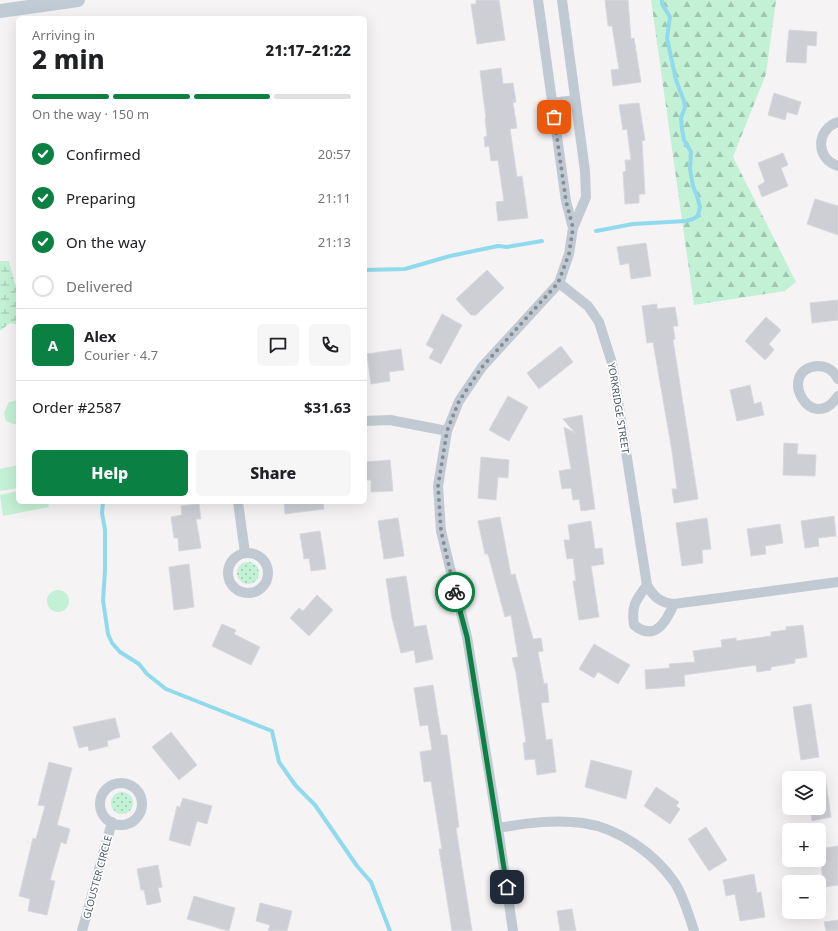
<!DOCTYPE html>
<html lang="en">
<head>
<meta charset="utf-8">
<style>
	body { margin:0; font-family:"Noto Sans",sans-serif; background:#f6f6f6; color:#202124; height:100vh; display:flex; flex-direction:column; font-size:15px; white-space:nowrap }
	* { box-sizing:border-box; margin:0 }
	p { font-size:13px; color:#757577 }
	.icon { flex:none; width:22px; height:22px; fill:none; stroke:currentColor; stroke-width:2; stroke-linecap:round; stroke-linejoin:round }
	.map { position:relative; flex:1; overflow:hidden }
	.details { position:absolute; left:16px; top:16px; width:351px; height:488px; display:flex; flex-direction:column; background:#fff; border-radius:6px; box-shadow:0 4px 16px #0002 }
	.details>* { flex:none }
	.tools { position:absolute; left:782px; top:771px; display:grid; gap:8px }
	.tools a { display:grid; place-items:center; width:44px; height:44px; border-radius:6px; background:#fff; box-shadow:0 4px 16px #0002; font-size:20px }
	.pin { position:absolute; display:grid; place-items:center; width:34px; height:34px; color:#fff; margin:-17px; border-radius:8px; box-shadow:0 2px 6px #0006 }
	.courier { position:absolute; display:grid; place-items:center; width:40px; height:40px; margin:-20px; border:3px solid #0b8043; border-radius:50%; background:#fff; color:#222; box-shadow:0 1px 5px #0007 }
	.overview em { font-style:normal; font-weight:800 }
	.overview div { display:flex; flex-direction:column-reverse }
	.overview { display:flex; align-items:center; justify-content:space-between; height:68px; padding:0 16px }
	h1 { font-size:26px; font-weight:800; line-height:30px }
	.bar { display:grid; grid-template-columns:repeat(4,1fr); gap:6px 4px; align-content:center; height:48px; padding:0 16px }
	.bar i { height:5px; border-radius:3px; background:#e0e0e0 }
	.bar .on { background:#0b8043 }
	.bar p { grid-column:span 4 }
	.line { display:flex; align-items:center; gap:10px; padding:0 16px; border-top:1px solid #e0e0e0 }
	.line div { flex:1 }
	.round { display:grid; place-items:center; flex:none; width:42px; height:42px; border-radius:6px; background:#f6f6f6 }
	ol { padding:0 16px; list-style:none }
	li { display:flex; align-items:center; gap:12px; height:44px }
	li p { margin-inline-start:auto }
	li .icon { padding:4px; border-radius:50%; background:#0b8043; color:#fff; stroke-width:4 }
	li:last-child { color:#757577 }
	li i { width:22px; height:22px; border:2px solid #e0e0e0; border-radius:50% }
	.primary-button { display:flex; gap:8px; margin-top:auto; padding:8px 16px }
	.primary-button a { flex:1; height:46px; border-radius:6px; background:#0b8043; color:#fff; font-size:16px; font-weight:800; line-height:46px; text-align:center }
	.primary-button a+a { background:#f6f6f6; color:#202124 }
	.map>svg:first-child { display:block }
	.grass { fill:url(#grass-dots) }
	.forest { fill:url(#forest-firs) }
	.wetland { fill:url(#wetland-marsh) }
	.green { fill:#c3f1d5 }
	.lines { fill:none; stroke-linecap:round; stroke-linejoin:round }
	.stream { stroke:#90daee; stroke-width:4 }
	.building { fill:#cdcfd5; stroke:#d7d9de }
	.street { stroke:#c1cad2; stroke-width:10 }
	.secondary { stroke:#c1cbd6; stroke-width:14 }
	.done { stroke:#868d94; stroke-width:4; stroke-dasharray:0 7.2 }
	.route { stroke:#0b8043; stroke-width:5 }
	.labels { text-anchor:middle; stroke-width:3.5; stroke-linejoin:round; paint-order:stroke }
	.street-label { font-size:10px; fill:#4a5661; stroke:#fff }
</style>
</head>
<body>
<div class="map">
<svg width="838" height="931" viewBox="0 0 838 931">
	<defs>
		<pattern id="grass-dots" width="8" height="8" patternUnits="userSpaceOnUse"><rect width="8" height="8" fill="#c3f1d5"/><path d="M2 2h.1M6 6h.1" fill="none" stroke="#a0c6b0" stroke-width="1.8" stroke-linecap="round"/></pattern>
		<pattern id="forest-firs" width="22" height="20" patternUnits="userSpaceOnUse"><rect width="22" height="20" fill="#c3f1d5"/><path d="M5 1l3.5 6h-7zM16 11l3.5 6h-7z" fill="#a0c6b0"/></pattern>
		<pattern id="wetland-marsh" width="20" height="14" patternUnits="userSpaceOnUse"><rect width="20" height="14" fill="#c3f1d5"/><path d="M1 5h8M5 5V1M11 12h8M15 12V8" fill="none" stroke="#a0c6b0"/></pattern>
	</defs>
	<rect width="100%" height="100%" fill="#f5f3f3"/>
	<!-- grass -->
	<path class="grass" d="M237 573a11 11 0 1 1 22 0a11 11 0 1 1-22 0Z
		M111 803a11 11 0 1 1 22 0a11 11 0 1 1-22 0Z"/>
	<!-- forest -->
	<path class="forest" d="M651,0H776L766,74L733,157L796,282L785,291L694,305Z"/>
	<!-- wetland -->
	<path class="wetland" d="M0,261H9L15,284L18,287V325L10,323L0,331Z"/>
	<!-- green -->
	<path class="green" d="M18,400V424H13L6,421L4,413L9,402Z
		M18,465V488L0,491V469Z
		M18,491V502H48L49,507L3,516L0,495Z
		M47 601a11 11 0 1 1 22 0a11 11 0 1 1-22 0Z"/>
	<g class="lines">
		<!-- stream -->
		<path class="stream" d="M596,231L633,224L686,221L693,219L698,216L700,207L697,196L693,186L690,169L691,152L684,140L682,129L681,118L685,107L684,101L676,80L667,38L670,17L662,4V0
			M365,270L405,269L450,256L498,246L507,247L542,241
			M103,502L102,513L105,530V571L103,600L108,634L112,643L120,652L139,664L147,674L166,689L272,731L279,762L296,786L315,805L357,866L371,882L390,931"/>
	</g>
	<!-- building -->
	<path class="building" d="M476,0H499L505,40L477,44L471,4H476Z
		M605,0H628L631,39L634,38L641,82L613,86L611,70L619,69L612,26H608Z
		M789,30L817,32L816,46L807,45L806,63L786,62Z
		M501,68L503,84L513,83L516,102L513,103L517,128L510,129L517,177L522,176L528,218L498,221L496,202L504,201L498,160L491,161L489,146L485,147L484,137L487,136L485,118H486L480,71Z
		M774,93L801,102L797,115L787,112L785,120L768,115Z
		M639,103L645,140L642,141L645,194H639V203L625,204L623,172L626,171L625,160H631L627,129L623,130L619,105Z
		M783,153L788,165L781,168L788,186L762,197L758,186L765,182L758,163Z
		M815,199L838,206V235L807,224Z
		M646,243L651,276L631,279L629,263L620,265L617,247Z
		M487,270L504,288L476,315H471L456,299Z
		M838,300V320L812,323L810,303Z
		M657,304V309L675,307L678,326H673L675,339L673,340L698,499L674,503L672,489H677L672,451L653,342L647,343L642,306Z
		M442,314L462,325L441,364L429,358L434,349L426,345Z
		M766,317L781,330L769,344L774,350L765,360L745,341Z
		M561,346L573,362L539,389L527,373Z
		M401,349L404,370L389,372L390,381L371,384L367,354Z
		M750,385L754,404L761,402L764,415L737,421L730,390Z
		M508,396L528,407L509,441L489,430Z
		M582,415L595,509L581,511L579,499L573,500L571,488L562,489L559,471L571,469L564,427L575,433L563,419Z
		M784,443L798,444L797,454L816,455L815,476L783,475Z
		M481,457L509,460L508,478L498,477L496,500L478,498Z
		M390,460L393,491L371,492V480H365V462Z
		M284,502H323L324,509L285,514Z
		M199,504L201,519H196L201,548L179,551L178,538H174L171,517L182,515L181,506Z
		M834,516L836,536L818,538L819,546L805,548L801,521Z
		M500,517L511,575L515,574L533,639L541,638L543,651L538,652L544,684L547,683L549,702L541,703L546,740L552,739L556,772L537,775L535,759L525,760L523,743L526,742L516,673L512,658L518,657L511,615L505,617L488,554H485L478,521Z
		M398,518L404,556L384,559L378,521Z
		M707,518L711,549L702,550L703,563L682,566L676,523Z
		M591,521L595,549L602,548L604,564L591,566L599,617L579,620L573,581H576L573,558L567,559L564,540H570L568,525Z
		M780,524L783,543L765,546L766,554L751,556L747,529Z
		M320,531L326,569L311,571L309,558L304,559L300,534Z
		M189,564L194,607L174,610L169,567Z
		M406,576L414,627L426,625L433,659L416,663L414,650L401,653L392,618L386,579Z
		M317,595L333,610L309,636L290,618L299,608L303,611Z
		M222,624L236,630L234,634L260,647L251,665L212,646Z
		M803,625L807,657L795,659V663L771,667V670L757,672L756,665L684,675L685,686L646,689L645,670L670,668L669,664L695,662L693,651L722,647L721,640L736,638V641L771,636V632L786,630V627Z
		M594,644L630,665L618,684L598,672L594,678L579,669Z
		M433,685L441,735H447L459,827L456,828L472,931H452L439,849H442L431,781L424,782L420,752L432,750L428,725L420,726L414,688Z
		M811,704L819,757L801,760L793,707Z
		M115,718L120,737L107,741L108,746L89,751L88,746L79,748L73,727Z
		M171,732L197,765L179,780L152,747Z
		M591,760L632,771L626,799L585,787Z
		M49,762L72,768L57,825L70,829L66,844L61,842L50,880L55,881L47,915L28,911L30,899L19,896L33,838L36,839L45,806L38,805Z
		M819,776H825L831,817L812,821L810,808H819Z
		M656,787L679,802L676,806L680,809L670,824L644,806Z
		M183,798L212,806L207,824L197,821L190,846L169,840L177,806L180,807Z
		M706,827L727,860L709,871L688,839Z
		M838,846V885L824,887L819,849Z
		M158,865L162,887L158,888L161,902L147,905L144,890H141L137,869Z
		M754,874L757,893L761,892L765,917L740,921L735,894L726,896L723,880Z
		M194,896L235,908L229,931L187,919Z
		M260,903L292,911L287,931H268L270,925L256,921Z
		M572,909L576,931H560L557,911Z
		M838,920V931H826L824,922Z"/>
	<g class="lines">
		<!-- street -->
		<path class="street" d="M538,0L566,201L573,228
			M562,0L585,171L586,197L573,228L569,254L559,283L588,306L599,322L612,363L647,585C653,596 660,603 674,604L838,582
			M552,103L575,100
			M838,122C816,129 815,159 838,166
			M838,379C834,371 827,366 818,366C775,369 811,437 838,396
			M365,421L390,420L447,431
			M238,502L245,553
			M228 573a20 20 0 1 1 40 0a20 20 0 1 1-40 0Z
			M647,585C636,600 631,605 634,625C655,642 666,622 674,604
			M100 804a21 21 0 1 1 42 0a21 21 0 1 1-42 0Z
			M498,828C527,823 555,819 583,823C619,828 655,854 675,883C684,898 689,915 694,931
			M82,931L112,822
			M513,931L498,828L467,637L441,531L438,486L447,431L459,401L482,367L559,283"/>
		<!-- secondary -->
		<path class="secondary" d="M0,11L78,0"/>
	</g>
	<g class="lines">
		<!-- done -->
		<path class="done" d="M455,592L441,531L438,486L447,431L459,401L482,367L558,283L569,254L573,228L566,201L554,117"/>
		<!-- route -->
		<path class="route" d="M455,592L467,637L507,887"/>
	</g>
	<g class="labels">
		<!-- street labels -->
		<g class="street-label">
			<text transform="translate(619 408) rotate(81)" y="4">YORKRIDGE STREET</text>
			<text transform="translate(97 877) rotate(-75)" y="4">GLOUSTER CIRCLE</text>
		</g>
	</g>
</svg>
<div class="tools">
<a><svg class="icon" aria-label="layers" viewBox="0 0 24 24"><path d="M12 4l9 5-9 5-9-5zM3 14l9 5 9-5"/></svg></a>
<a>+</a>
<a>−</a>
</div>
<div class="pin" style="left:554px;top:117px;background:#ea580c"><svg class="icon" aria-label="bag" viewBox="0 0 24 24"><path d="M5 8h14l-1 12H6zM9 8a3 3 0 0 1 6 0"/></svg></div>
<div class="pin" style="left:507px;top:887px;background:#1f2937"><svg class="icon" aria-label="home" viewBox="0 0 24 24"><path d="M3 11l9-7 9 7M6 9v11h12V9"/></svg></div>
<div class="courier" style="left:455px;top:592px"><svg class="icon" aria-label="bike" viewBox="0 0 24 24"><circle cx="6" cy="16" r="4"/><circle cx="18" cy="16" r="4"/><path d="M6 16l4-8h5l3 8M10 8l3 8H6M13 5h3"/></svg></div>
<section class="details">
<div class="overview"><div><h1>2 min</h1><p>Arriving in</p></div><em>21:17–21:22</em></div>
<div class="bar"><i class="on"></i><i class="on"></i><i class="on"></i><i></i><p>On the way · 150 m</p></div>
<ol>
<li><svg class="icon" aria-label="check" viewBox="0 0 24 24"><path d="M5 12l5 5 9-10"/></svg>Confirmed<p>20:57</p></li>
<li><svg class="icon" aria-label="check" viewBox="0 0 24 24"><path d="M5 12l5 5 9-10"/></svg>Preparing<p>21:11</p></li>
<li><svg class="icon" aria-label="check" viewBox="0 0 24 24"><path d="M5 12l5 5 9-10"/></svg>On the way<p>21:13</p></li>
<li><i></i>Delivered</li>
</ol>
<div class="line" style="height:72px"><b class="round" style="background:#0b8043;color:#fff">A</b><div><b>Alex</b><p>Courier · 4.7</p></div><a class="round"><svg class="icon" aria-label="chat" viewBox="0 0 24 24"><path d="M4 5h16v11H9l-5 4z"/></svg></a><a class="round"><svg class="icon" aria-label="phone" viewBox="0 0 24 24"><path d="M5 4h4l2 5-3 2q2 4 5 5l2-3 5 2v4C11 20 4 13 5 4z"/></svg></a></div>
<div class="line" style="height:52px"><div>Order #2587</div><b>$31.63</b></div>
<div class="primary-button"><a>Help</a><a>Share</a></div>
</section>
</div>
</body>
</html>
